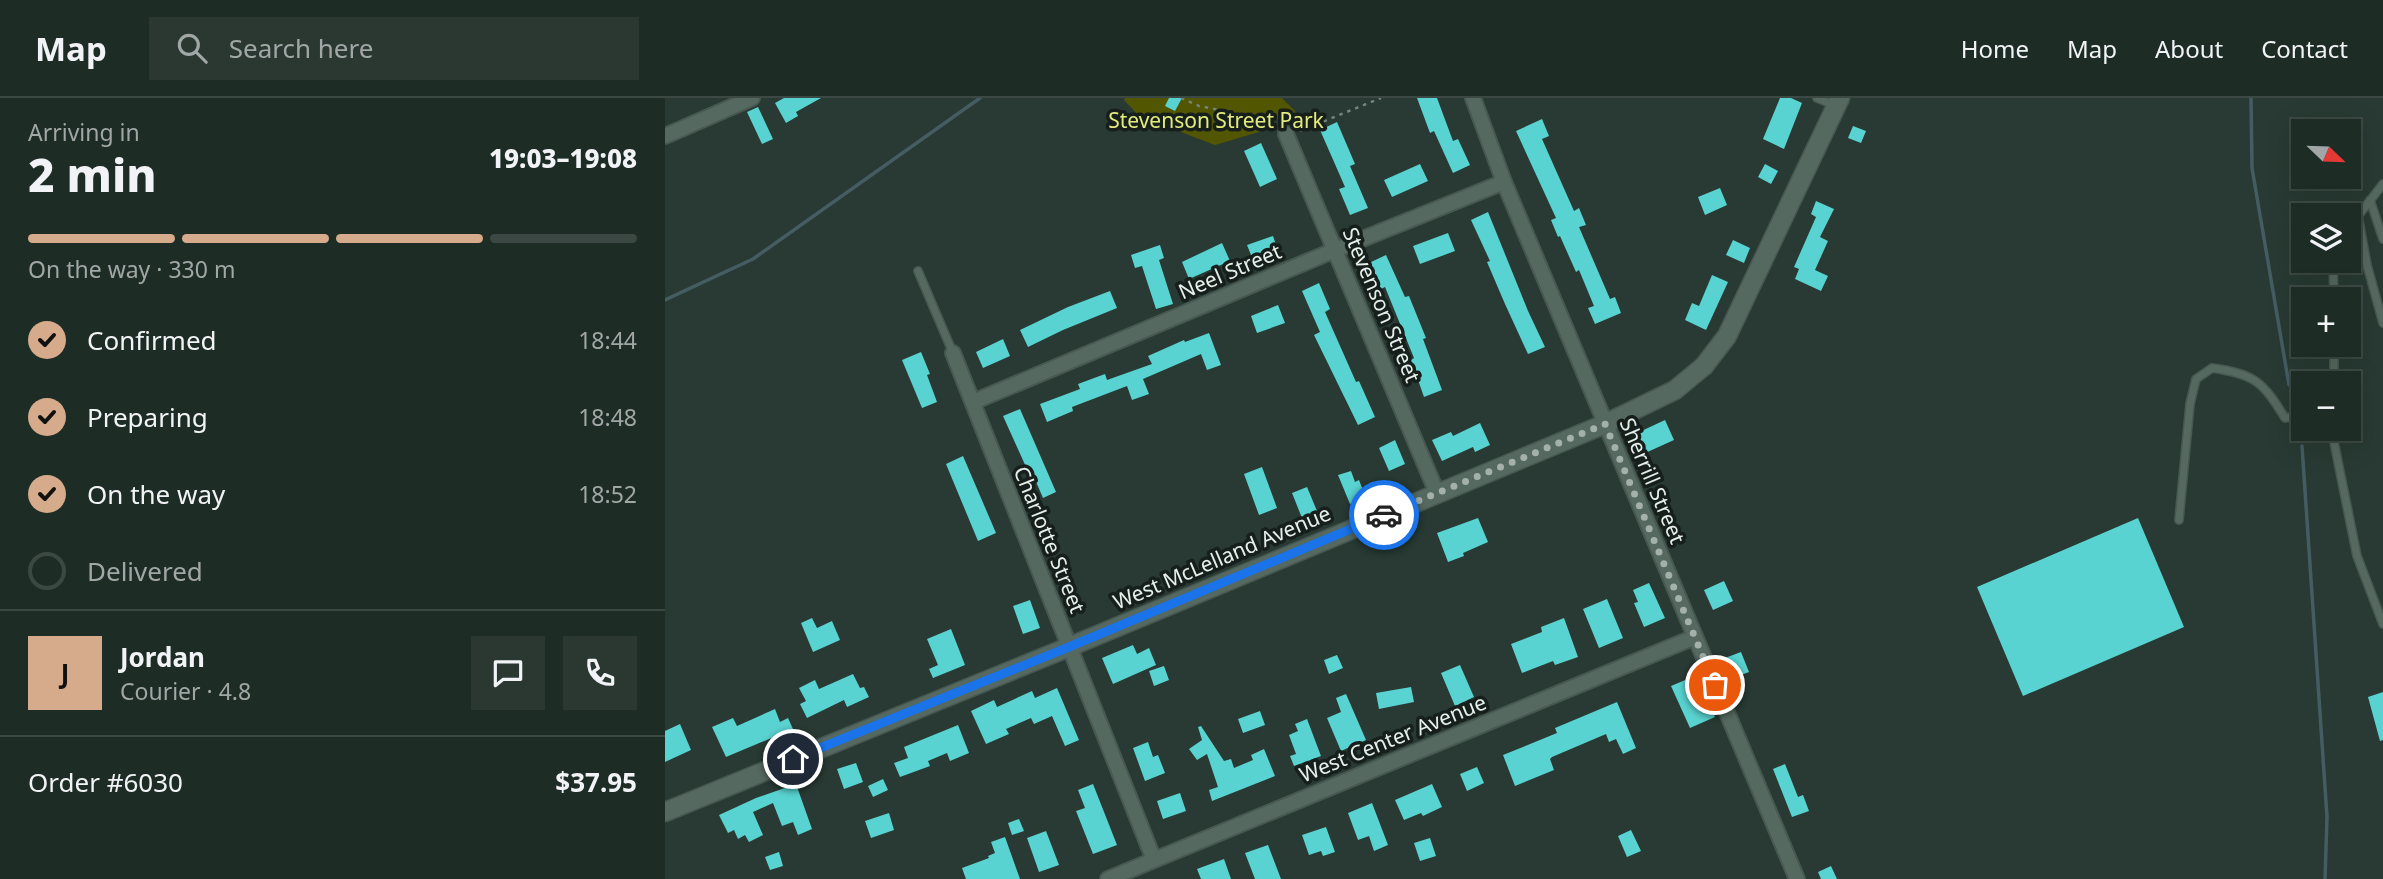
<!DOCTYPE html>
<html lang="en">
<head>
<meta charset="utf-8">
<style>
	body { margin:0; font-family:"Noto Sans",sans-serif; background:#2b3832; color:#f1f3f6; height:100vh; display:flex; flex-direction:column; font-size:26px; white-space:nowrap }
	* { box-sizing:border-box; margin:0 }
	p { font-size:23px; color:#a1a7a7 }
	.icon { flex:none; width:38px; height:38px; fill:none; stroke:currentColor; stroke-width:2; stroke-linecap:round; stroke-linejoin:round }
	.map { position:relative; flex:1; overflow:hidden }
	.side { display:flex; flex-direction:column; background:#1e2c26; width:665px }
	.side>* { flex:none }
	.needle { width:46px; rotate:113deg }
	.fabs { position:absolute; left:1626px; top:21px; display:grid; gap:14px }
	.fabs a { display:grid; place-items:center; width:70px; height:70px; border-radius:0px; background:#1e2c26; box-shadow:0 7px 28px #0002,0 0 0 2px #3c4843; font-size:35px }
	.pin { position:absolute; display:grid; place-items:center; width:60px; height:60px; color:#fff; margin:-30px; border:4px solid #fff; border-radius:50%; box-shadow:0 2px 7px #0007 }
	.courier { position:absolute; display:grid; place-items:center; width:70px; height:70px; margin:-35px; border:5px solid #1a73e8; border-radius:50%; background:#fff; color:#222; box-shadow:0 2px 9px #0007 }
	.summary em { font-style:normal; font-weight:800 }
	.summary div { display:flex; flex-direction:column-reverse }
	.summary { display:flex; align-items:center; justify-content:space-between; height:119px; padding:0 28px }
	h1 { font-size:46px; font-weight:800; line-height:52px }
	.bar { display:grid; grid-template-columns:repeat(4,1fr); gap:10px 7px; align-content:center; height:84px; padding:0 28px }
	.bar i { height:9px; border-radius:5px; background:#3c4843 }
	.bar .active { background:#d6ab8b }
	.bar p { grid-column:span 4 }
	.line { display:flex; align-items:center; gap:18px; padding:0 28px; border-top:2px solid #3c4843 }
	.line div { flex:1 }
	.round { display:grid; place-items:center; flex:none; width:74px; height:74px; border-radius:0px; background:#2b3832 }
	ol { padding:0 28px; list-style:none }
	li { display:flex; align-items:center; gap:21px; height:77px }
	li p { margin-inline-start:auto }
	li .icon { padding:7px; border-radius:50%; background:#d6ab8b; color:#111; stroke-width:4 }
	li:last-child { color:#a1a7a7 }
	li i { width:38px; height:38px; border:4px solid #3c4843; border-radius:50% }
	header { display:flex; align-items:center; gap:42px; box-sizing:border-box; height:98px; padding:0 35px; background:#1e2c26; border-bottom:2px solid #3c4843 }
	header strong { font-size:33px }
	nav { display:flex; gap:38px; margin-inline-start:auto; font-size:24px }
	.search { width:490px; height:63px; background:#2b3832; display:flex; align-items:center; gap:18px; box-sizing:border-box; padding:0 24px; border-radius:0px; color:#a1a7a7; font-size:26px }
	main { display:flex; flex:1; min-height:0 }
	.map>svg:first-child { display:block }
	.green { fill:#525600 }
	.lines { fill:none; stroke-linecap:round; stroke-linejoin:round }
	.stream { stroke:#455d62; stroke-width:3.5 }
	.building { fill:#59d3d1 }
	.service-casing { stroke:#475751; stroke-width:10 }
	.minor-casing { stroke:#475751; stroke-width:18 }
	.tertiary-casing { stroke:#475751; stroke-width:21 }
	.path { stroke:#74837d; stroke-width:2.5; stroke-dasharray:3.5 5; stroke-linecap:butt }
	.service { stroke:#566960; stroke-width:7 }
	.minor { stroke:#566960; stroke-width:14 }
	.tertiary { stroke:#566960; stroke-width:18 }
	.done { stroke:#a3b0ab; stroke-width:7; stroke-dasharray:0 12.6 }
	.route { stroke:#1a73e8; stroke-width:9 }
	.labels { text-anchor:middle; stroke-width:7; stroke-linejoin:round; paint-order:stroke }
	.park-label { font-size:21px; fill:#e3ec7a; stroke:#171f1c }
	.street-label { font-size:21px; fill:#e5f0eb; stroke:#171f1c }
</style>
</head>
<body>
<header>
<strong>Map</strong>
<div class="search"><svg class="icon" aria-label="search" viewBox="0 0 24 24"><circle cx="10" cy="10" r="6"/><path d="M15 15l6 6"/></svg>Search here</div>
<nav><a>Home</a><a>Map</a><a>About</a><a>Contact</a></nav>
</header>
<main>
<section class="side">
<div class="summary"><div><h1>2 min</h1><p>Arriving in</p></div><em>19:03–19:08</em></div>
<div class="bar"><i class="active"></i><i class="active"></i><i class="active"></i><i></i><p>On the way · 330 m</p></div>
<ol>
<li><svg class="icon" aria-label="check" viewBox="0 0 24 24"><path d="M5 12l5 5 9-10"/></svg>Confirmed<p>18:44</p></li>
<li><svg class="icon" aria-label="check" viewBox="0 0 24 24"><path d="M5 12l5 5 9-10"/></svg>Preparing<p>18:48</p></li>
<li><svg class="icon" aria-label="check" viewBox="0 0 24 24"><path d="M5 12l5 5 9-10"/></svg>On the way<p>18:52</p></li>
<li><i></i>Delivered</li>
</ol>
<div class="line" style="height:126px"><b class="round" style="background:#d6ab8b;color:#111">J</b><div><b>Jordan</b><p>Courier · 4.8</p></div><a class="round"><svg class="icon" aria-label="chat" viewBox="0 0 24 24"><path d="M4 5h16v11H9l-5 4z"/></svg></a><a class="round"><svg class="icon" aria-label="phone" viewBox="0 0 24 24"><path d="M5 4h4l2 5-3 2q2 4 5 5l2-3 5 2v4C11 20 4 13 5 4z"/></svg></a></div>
<div class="line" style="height:91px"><div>Order #6030</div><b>$37.95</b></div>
</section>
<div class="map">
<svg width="1718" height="781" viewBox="0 0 1718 781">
	<rect width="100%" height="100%" fill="#283a33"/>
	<!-- green -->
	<path class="green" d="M460,0H617L631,14L602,25L604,31L550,47L474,18L459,2Z"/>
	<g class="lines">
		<!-- stream -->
		<path class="stream" d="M1586,0L1587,70L1624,287
			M0,202L88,161L315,0
			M1637,348L1662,719L1660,781"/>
	</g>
	<!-- building -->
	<path class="building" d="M119,0H156L131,14L133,18L121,25L110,5Z
		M504,0H517L510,13L500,8Z
		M752,0H772L788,43L793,41L805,67L788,75L769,33L765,35Z
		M1115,0H1126L1137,5L1119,51L1098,41Z
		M93,9L108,41L97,46L82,14Z
		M877,21L884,38L877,41L909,113L914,110L921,127L914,129L945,201L950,199L956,215L930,226L923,210L929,208L914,172L911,174L895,138L893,139L886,122L891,120L851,33Z
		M672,24L690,66L685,68L703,110L685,117L674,91L680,89L655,32Z
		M1188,28L1201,33L1196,45L1183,40Z
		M596,45L612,81L595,89L579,53Z
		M755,66L763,83L727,99L719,82Z
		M1100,66L1113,73L1106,86L1093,79Z
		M1055,90L1062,107L1040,117L1033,99Z
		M1151,103L1169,111L1155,139L1163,143L1150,172L1163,178L1156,193L1130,181L1134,171L1129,169L1151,119L1146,116Z
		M823,114L863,213L880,249L863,256L840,206L822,164L825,163L806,122Z
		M783,135L790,153L755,166L748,148Z
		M608,138L613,153L588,162L582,147Z
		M1068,142L1085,150L1079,165L1061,157Z
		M557,145L565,163L524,181L517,164Z
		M495,147L499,160L494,162L508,206L491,211L477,168L470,170L466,157Z
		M721,157L740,199L744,198L761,240L758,241L777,292L759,299L746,262L749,260L720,189L716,191L704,165Z
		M1047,177L1063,184L1041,232L1020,222L1027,205L1034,208Z
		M654,185L665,211L660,214L691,284L694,283L710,319L693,327L649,237L655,234L637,193Z
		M445,193L452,210L398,232L363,249L355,232L403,209Z
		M613,207L620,225L592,235L586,218Z
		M544,235L556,267L542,272L536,256L478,281L484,296L467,302L462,288L407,309L408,313L382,324L375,306L415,291L413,286L440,276L442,282L487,266L483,258L519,242L520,244Z
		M338,241L345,258L318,270L311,254Z
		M256,254L265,276L262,277L272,304L257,310L237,262Z
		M355,311L391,394L378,400L369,379L366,380L338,318Z
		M1000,322L1009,342L978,356L970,336Z
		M815,325L825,347L810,354L808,349L777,363L767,342L786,334L788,338Z
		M730,342L740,366L724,373L714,350Z
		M298,358L331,435L313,443L281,366Z
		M597,369L612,410L594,417L579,376Z
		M686,373L690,384L694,382L701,400L685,406L673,377Z
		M642,389L652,413L637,420L627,395Z
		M813,420L823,444L798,455L799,458L783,464L772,435Z
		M1473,420L1519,529L1358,598L1312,489Z
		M1059,483L1068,503L1048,512L1039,492Z
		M984,485L1000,520L979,529L969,505L973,504L968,492Z
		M942,501L958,540L934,550L918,511Z
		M365,502L375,530L358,536L348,508Z
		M147,520L152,530L167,523L175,542L148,554L136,525Z
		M899,520L913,559L890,567L888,563L857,575L846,546L877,534L876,529Z
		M286,531L300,567L268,580L264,571L273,567L262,541Z
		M468,547L472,556L484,550L491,567L448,586L437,560Z
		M1076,554L1084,574L1060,583L1052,563Z
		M672,557L678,570L664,576L659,562Z
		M795,567L809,599L790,608L776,575Z
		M499,568L504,582L489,588L484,573Z
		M188,576L195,590L199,589L204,599L182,609L179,602L142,620L135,606L141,603L134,590L150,582L154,591Z
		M1032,577L1050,619L1025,630L1006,588Z
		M746,589L749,604L714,611L711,595Z
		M392,590L414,642L400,648L387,618L369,626L366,620L341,631L344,636L321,646L306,613L329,602L332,609L367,593L370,600Z
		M1718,594V642L1715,643L1703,599Z
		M681,596L701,642L676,653L662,620L676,614L671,600Z
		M952,604L971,650L958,656L951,641L944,644L941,636L887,659L885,661L889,672L850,688L838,657L892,635L890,630Z
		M110,611L115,624L123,620L128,631L61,659L47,629L68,620L72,628Z
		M595,613L600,627L578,635L573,621Z
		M642,621L656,658L629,668L625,658L631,656L624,637L633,633L630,626Z
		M15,626L26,652L0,664V633Z
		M293,627L304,655L285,663L282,655L263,663L265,668L235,679L229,665L243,660L239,649Z
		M536,628L559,663L566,661L569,670L588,662L586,657L599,651L610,678L547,703L544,692L553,689L542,656L532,662L524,651L537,642L533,629Z
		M483,644L488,659L493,657L500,675L480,683L468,650Z
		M191,665L198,684L179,691L172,671Z
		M1120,666L1133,699L1138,697L1144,713L1127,719L1108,671Z
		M812,669L819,685L802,693L795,676Z
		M218,681L223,692L208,699L203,688Z
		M131,686L147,731L133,737L128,724L117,728L108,705L88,714L98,737L84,744L80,737L73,741L69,732L63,735L54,717L91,700Z
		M428,686L452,747L428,756L411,713L420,710L413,692Z
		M767,686L777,709L758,718L756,715L739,722L730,702Z
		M515,695L521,713L498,721L492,703Z
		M707,705L723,747L709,753L704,738L693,742L683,715Z
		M224,715L229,732L206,740L200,723Z
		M354,721L359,733L347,737L343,725Z
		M661,729L670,754L658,758L656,753L644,757L637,737Z
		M966,732L976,753L962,759L953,738Z
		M381,733L394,767L374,774L362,740Z
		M340,739L355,781H301L297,770L324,760L323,758L330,755L326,744Z
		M765,740L771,758L755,763L749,745Z
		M603,747L616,781H590L580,755Z
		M114,754L118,768L105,772L100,759Z
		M559,761L566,781H536L532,771Z
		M1166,768L1172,781H1156L1153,774Z"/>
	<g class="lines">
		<!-- service casing -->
		<g class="service-casing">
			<path id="service" d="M1152,0L1171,8
				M1718,86L1693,118L1702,167L1718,225
				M1705,102L1718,141
				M1668,163L1669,201
				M253,173L288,255
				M1669,247V285
				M1669,331V344L1692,458L1718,526
				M1514,422L1525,306L1531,281L1547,270C1590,276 1598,284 1620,320L1638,317"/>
		</g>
		<!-- minor casing -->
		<g class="minor-casing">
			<path id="minor" d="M808,0L839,84L1132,781
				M621,36L772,395
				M0,38L87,0
				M288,255L489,762
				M308,304L670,152L839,84
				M443,781L1030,539"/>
		</g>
		<!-- tertiary casing -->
		<g class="tertiary-casing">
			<path id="tertiary" d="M0,714L404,549L940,326L1010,292L1039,268L1062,238L1175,0"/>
		</g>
		<!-- path -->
		<path class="path" d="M516,0L534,8L550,11L575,28L592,30L611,27
			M635,33L716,0"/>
		<!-- service -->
		<use href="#service" class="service"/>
		<!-- minor -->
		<use href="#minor" class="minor"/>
		<!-- tertiary -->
		<use href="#tertiary" class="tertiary"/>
	</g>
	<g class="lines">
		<!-- done -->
		<path class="done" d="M719,417L940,326L1050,587"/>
		<!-- route -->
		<path class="route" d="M128,661L404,549L719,417"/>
	</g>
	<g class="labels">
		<!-- park labels -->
		<g class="park-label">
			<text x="551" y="30">Stevenson Street Park</text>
		</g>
		<!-- street labels -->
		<g class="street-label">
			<text transform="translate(565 174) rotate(-23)" y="7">Neel Street</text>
			<text transform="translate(716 207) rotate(67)" y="7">Stevenson Street</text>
			<text transform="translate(987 383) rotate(67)" y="7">Sherrill Street</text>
			<text transform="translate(384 442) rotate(68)" y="7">Charlotte Street</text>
			<text transform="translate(557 460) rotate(-23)" y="7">West McLelland Avenue</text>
			<text transform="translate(728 641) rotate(-22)" y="7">West Center Avenue</text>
		</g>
	</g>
</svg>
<div class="fabs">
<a><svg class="needle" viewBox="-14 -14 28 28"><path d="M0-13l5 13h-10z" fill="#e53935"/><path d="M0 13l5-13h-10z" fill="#a1a7a7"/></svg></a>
<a><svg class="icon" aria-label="layers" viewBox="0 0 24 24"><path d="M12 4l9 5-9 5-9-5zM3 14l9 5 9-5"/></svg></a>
<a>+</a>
<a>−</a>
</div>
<div class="pin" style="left:1050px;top:587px;background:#ea580c"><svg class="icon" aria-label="bag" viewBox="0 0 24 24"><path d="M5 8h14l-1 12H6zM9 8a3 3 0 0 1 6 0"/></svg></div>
<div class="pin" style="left:128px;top:661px;background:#1f2937"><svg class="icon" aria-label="home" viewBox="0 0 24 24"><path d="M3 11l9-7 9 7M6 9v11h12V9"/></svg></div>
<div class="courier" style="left:719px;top:417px"><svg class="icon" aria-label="car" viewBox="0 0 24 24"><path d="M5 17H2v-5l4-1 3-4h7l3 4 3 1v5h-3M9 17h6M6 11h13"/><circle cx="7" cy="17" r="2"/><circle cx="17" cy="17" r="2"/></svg></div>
</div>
</main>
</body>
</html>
